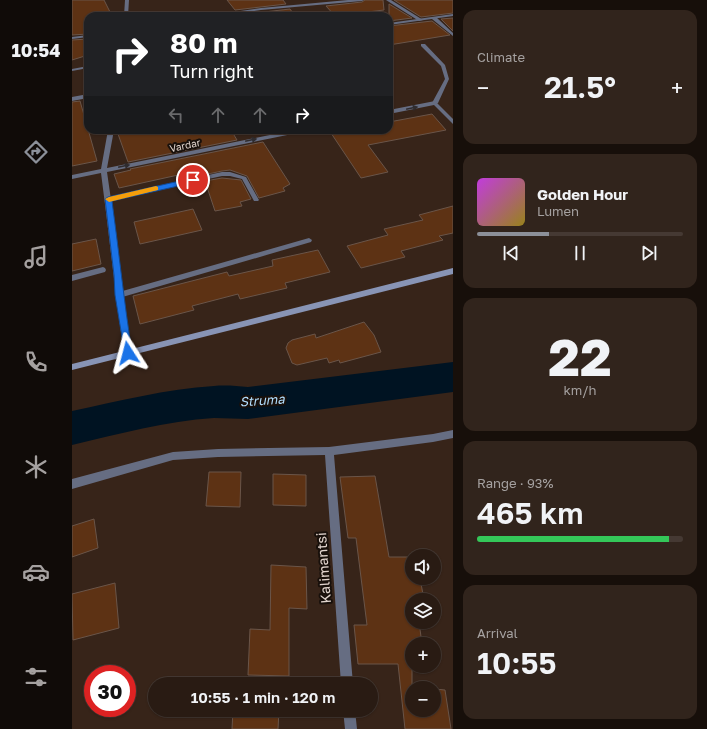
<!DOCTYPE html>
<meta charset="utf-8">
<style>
:root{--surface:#291b13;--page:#31241c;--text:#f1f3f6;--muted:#a5a1a0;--line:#453933;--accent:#8c9099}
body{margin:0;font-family:"Golos Text",sans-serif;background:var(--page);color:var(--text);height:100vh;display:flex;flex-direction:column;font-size:15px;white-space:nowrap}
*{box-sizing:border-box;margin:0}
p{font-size:13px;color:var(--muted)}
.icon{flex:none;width:22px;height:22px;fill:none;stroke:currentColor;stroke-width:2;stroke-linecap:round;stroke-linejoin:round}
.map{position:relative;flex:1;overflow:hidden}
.drawer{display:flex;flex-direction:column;gap:10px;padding:10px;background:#170f0a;width:254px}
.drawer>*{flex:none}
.hud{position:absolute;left:12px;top:12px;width:309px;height:122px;border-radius:12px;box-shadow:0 1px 3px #0004,0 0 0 1px var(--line);background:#202124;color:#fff;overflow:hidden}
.buttons{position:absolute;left:333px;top:549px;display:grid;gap:8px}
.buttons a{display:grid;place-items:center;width:36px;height:36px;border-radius:50%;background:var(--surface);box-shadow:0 1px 3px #0004,0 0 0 1px var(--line);font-size:20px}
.speed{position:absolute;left:12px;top:665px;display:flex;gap:8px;font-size:20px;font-weight:700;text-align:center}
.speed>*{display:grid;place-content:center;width:52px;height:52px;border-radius:50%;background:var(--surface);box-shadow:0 1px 3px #0004,0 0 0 1px var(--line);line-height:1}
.speed .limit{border:6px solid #d22;background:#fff;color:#111}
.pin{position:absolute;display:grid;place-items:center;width:34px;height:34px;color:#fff;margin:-17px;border:2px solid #fff;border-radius:50%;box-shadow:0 1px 4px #0007}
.me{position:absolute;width:44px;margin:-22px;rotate:351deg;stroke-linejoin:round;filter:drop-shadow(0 0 3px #0008)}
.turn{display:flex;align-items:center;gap:14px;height:84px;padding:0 20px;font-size:18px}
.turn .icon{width:52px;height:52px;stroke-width:2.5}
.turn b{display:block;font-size:28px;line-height:34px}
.lanes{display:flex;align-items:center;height:38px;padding:0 20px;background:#0003;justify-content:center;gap:20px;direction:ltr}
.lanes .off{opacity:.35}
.big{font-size:30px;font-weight:600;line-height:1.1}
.drawer .widget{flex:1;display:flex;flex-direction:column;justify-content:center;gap:6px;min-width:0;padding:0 14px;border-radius:12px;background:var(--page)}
.drawer .dial{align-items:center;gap:0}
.dial b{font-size:52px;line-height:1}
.song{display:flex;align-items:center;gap:12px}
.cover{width:48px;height:48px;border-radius:6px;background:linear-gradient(135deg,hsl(290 70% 55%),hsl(50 70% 35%))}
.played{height:4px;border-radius:2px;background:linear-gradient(90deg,var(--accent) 35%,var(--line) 35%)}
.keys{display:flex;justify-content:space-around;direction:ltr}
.heat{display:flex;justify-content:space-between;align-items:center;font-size:22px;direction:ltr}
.charge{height:6px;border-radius:3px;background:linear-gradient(90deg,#34c759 93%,var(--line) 0)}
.trip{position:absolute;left:76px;top:677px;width:230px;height:40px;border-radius:20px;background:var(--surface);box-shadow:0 1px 3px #0004,0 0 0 1px var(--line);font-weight:600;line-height:40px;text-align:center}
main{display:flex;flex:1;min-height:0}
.menu{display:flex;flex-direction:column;width:72px;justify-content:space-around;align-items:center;background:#100b08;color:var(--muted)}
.menu .icon{width:28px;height:28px}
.menu .current{color:var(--accent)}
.menu b{font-size:18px;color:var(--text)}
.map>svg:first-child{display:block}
</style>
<main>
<nav class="menu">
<b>10:54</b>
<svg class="icon current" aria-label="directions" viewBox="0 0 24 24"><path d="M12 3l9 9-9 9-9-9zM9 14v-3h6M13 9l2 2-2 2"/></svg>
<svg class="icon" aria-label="music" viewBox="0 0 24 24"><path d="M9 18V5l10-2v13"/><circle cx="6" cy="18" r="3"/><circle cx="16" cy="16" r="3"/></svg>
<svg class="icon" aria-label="phone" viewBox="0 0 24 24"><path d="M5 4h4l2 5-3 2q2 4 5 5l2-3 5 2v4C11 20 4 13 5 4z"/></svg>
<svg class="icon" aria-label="climate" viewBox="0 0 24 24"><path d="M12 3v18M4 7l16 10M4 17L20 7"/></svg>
<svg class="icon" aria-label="car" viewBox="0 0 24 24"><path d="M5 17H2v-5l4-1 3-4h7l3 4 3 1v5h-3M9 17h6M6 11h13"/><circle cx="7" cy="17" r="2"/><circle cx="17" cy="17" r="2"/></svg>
<svg class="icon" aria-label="filters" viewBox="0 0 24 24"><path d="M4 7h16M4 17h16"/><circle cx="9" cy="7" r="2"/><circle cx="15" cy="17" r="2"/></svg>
</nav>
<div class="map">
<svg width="381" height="729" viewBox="0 0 381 729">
<rect width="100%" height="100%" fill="#372419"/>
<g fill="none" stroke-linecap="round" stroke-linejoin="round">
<path fill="#001322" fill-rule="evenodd" d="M381 362V392L176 419C165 419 153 418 142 418 94 421 47 434 0 445V411C47 401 94 389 142 386 153 385 165 386 176 387Z"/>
</g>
<path fill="#5d3214" stroke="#6a5549" d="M0 0H32L40 16H16V34L0 35Z
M155 0H211L214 4 163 10Z
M293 0H311L312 10 263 16 254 6 290 2Z
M322 0H381V13L349 17Z
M317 4 340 18 317 21Z
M218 9 223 16H167L166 15Z
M381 18V31L369 19Z
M360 21 378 35 317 45V26Z
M16 39V55L0 60V40Z
M8 101 25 161 0 166V102Z
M360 114 374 130 296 145 316 172 289 178 259 133 273 130H317V122Z
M68 130H159L165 140 56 162 46 134Z
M191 142 218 184 211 188 213 191 187 198 175 176 158 170 150 171 131 175 129 170 47 188 42 174 59 170 58 169Z
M150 178 169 180 179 199 168 202 170 206 143 211 133 181Z
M381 206V233L367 236 371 240 329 251 333 257 289 268 275 246 316 235 312 229 351 220 347 215Z
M121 209 130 230 68 244 62 222Z
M24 239 29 264 0 271V244Z
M246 250 258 272 213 283 215 288 168 299 166 294 120 306 122 310 68 324 61 296 155 272 157 276 201 266 200 260Z
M292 322 302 335 309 352 268 363 267 360 257 363 255 358 225 365 220 363 214 348 216 343 220 340 243 334 244 338Z
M137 472H169L168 507 134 506Z
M201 474 234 475V506L201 505Z
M303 476 317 557H340V578H348L352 600H340V622H347L350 644H340V710H362V689L373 690 379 729H333L326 664H286L282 625H295L284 538H276L268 477Z
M22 519 26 548 0 557V526Z
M199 565 234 567 235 609 217 608V676L176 675 178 629 198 630Z
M43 583 47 628 1 640 0 594Z
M161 710H207L206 729H160Z"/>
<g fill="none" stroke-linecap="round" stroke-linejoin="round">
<path fill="#666d82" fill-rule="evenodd" d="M276 0H292L290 1 189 10 146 16H134L189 8Z
M314 0H319L351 20 347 21Z
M360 17H364L381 33V36L360 19Z
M16 35V37L0 39V37Z
M349 44H353L373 65 377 79 366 103 363 105 360 103 373 79 369 66 349 46Z
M16 94V98L0 101V97Z
M150 172H158L174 177 187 200 186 201H182L170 179 158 176H150L36 201 33 199 36 197Z
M237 238 240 240 239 242 47 298 43 295 47 292Z
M31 267 33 268 34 270 33 272 0 281V275Z"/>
<path fill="#666d82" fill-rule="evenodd" d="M53 0H57L56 16H52Z
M381 14V16L317 25V23Z
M16 66V68L0 71V69Z
M363 101 381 119V124L362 105 317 114V110Z
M36 130H42L35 168 222 130H233L230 132 35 172C44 232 50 293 60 353L59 355H53L52 353C43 293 37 233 29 173L0 179V175L29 169Z
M381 430V438L361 442 262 455 281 684H269L253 455 146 457 101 460 0 489V479L101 452 146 449 257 447 361 434Z
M271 710H283L285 729H273Z"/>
<path fill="#8894b5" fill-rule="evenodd" d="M381 268V274L0 370V364Z"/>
</g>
<defs><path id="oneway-solid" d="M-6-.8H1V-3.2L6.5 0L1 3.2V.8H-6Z"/></defs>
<g fill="#2f2c2f">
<use href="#oneway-solid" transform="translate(340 108) rotate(-12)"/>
<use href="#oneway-solid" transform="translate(179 140) rotate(-12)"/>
<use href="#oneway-solid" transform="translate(52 166) rotate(-12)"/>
</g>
<path fill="#1a73e8" stroke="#114b97" d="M121 178 125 180 124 182 40 201C47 252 52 302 60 353L59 355H53L43 295 42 275 33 199 36 197Z"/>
<path fill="#f59e0b" d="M84 186 86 187V190L37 202 33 199 37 197Z"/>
<g text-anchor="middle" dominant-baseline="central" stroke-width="4" stroke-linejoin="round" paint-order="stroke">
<g font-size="10" fill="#e0d3cc" stroke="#18100b">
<text transform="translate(113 145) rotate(-12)">Vardar</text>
</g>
<g font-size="13" font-style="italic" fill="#b2defe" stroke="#18100b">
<text transform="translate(190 400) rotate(-4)">Struma</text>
</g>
<g font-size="14" fill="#e0d3cc" stroke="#18100b">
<text transform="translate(251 568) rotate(-94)">Kalimantsi</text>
</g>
</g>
</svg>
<div class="buttons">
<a><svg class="icon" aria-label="sound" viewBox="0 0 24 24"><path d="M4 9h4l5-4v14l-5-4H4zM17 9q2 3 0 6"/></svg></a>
<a><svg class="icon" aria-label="layers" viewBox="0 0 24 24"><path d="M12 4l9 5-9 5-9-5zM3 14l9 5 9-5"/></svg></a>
<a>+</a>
<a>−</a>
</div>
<div class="speed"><div class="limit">30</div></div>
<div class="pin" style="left:121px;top:180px;background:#d93025"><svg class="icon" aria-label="arrive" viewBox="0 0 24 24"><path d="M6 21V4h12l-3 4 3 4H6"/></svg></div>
<svg class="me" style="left:56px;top:353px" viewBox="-20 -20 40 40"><path d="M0-17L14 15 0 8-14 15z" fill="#1a73e8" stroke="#fff" stroke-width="4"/></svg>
<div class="trip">10:55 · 1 min · 120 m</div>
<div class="hud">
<div class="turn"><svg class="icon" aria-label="right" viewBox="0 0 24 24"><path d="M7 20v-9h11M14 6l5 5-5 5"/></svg><div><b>80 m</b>Turn right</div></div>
<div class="lanes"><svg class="icon off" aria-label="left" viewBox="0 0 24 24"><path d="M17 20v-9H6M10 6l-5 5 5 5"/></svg><svg class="icon off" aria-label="ahead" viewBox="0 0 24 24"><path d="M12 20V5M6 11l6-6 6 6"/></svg><svg class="icon off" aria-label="ahead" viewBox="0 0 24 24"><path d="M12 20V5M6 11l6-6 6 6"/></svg><svg class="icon" aria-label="right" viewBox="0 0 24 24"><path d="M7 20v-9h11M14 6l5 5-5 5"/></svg></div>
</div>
</div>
<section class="drawer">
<div class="widget"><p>Climate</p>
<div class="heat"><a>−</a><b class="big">21.5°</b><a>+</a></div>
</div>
<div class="widget">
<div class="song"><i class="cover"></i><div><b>Golden Hour</b><p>Lumen</p></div></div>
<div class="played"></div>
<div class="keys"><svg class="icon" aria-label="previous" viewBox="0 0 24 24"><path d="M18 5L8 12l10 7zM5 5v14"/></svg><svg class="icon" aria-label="pause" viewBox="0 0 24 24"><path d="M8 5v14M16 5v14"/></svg><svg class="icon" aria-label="next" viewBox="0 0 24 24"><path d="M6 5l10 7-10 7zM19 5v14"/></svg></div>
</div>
<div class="widget dial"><b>22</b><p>km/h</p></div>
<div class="widget"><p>Range · 93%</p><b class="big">465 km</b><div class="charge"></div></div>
<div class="widget"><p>Arrival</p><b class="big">10:55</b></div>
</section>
</main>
